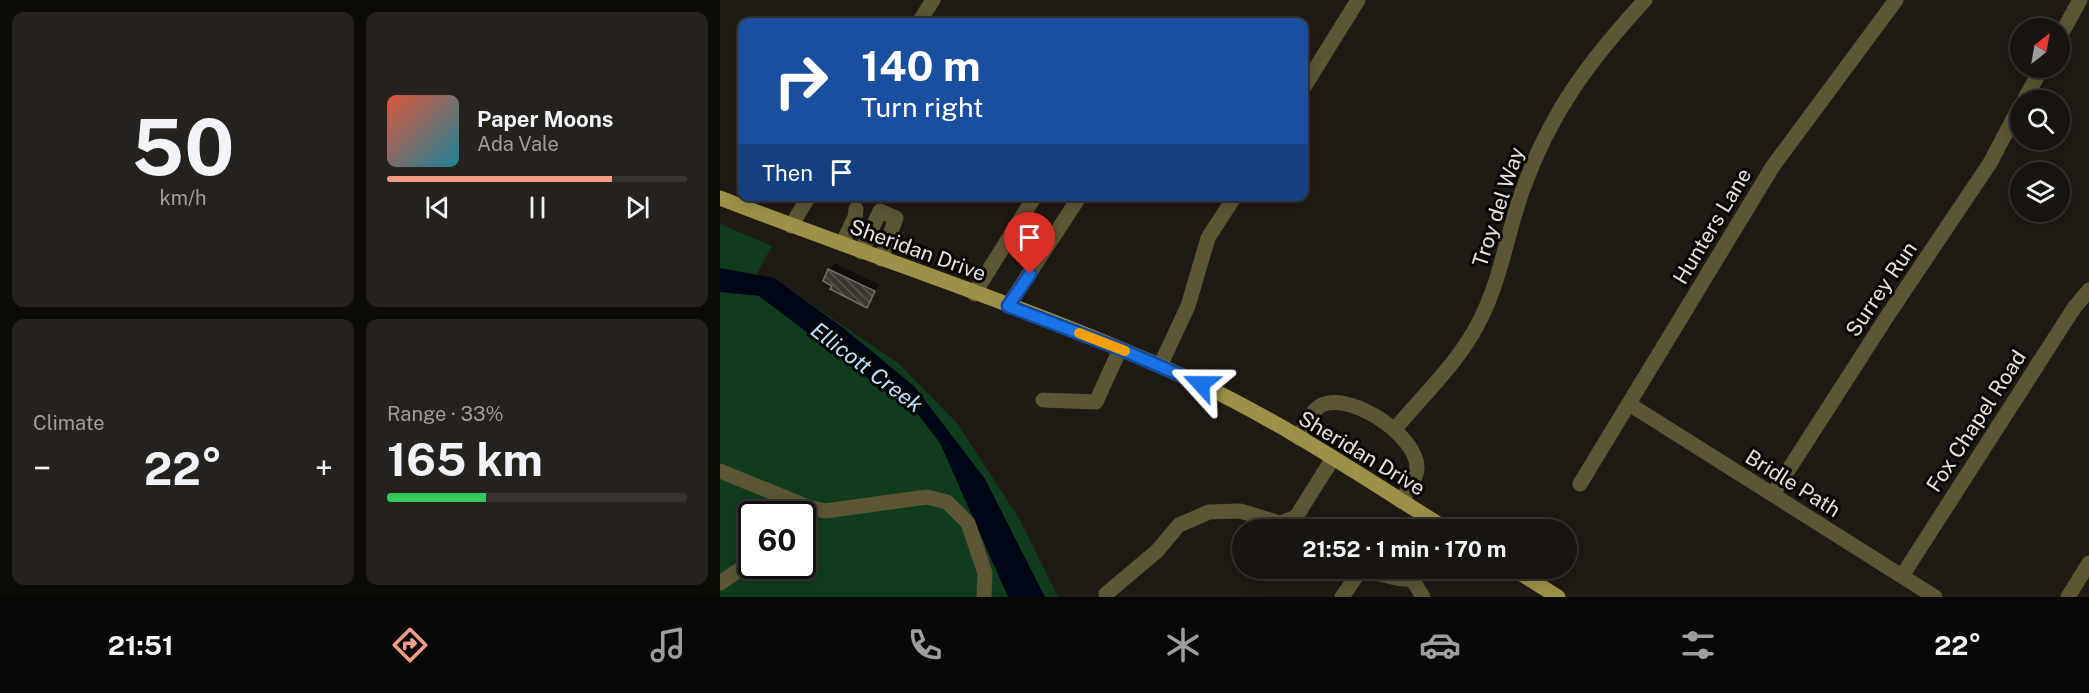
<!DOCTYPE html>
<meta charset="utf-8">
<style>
:root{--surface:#18140f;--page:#25211d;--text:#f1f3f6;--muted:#9f9e9e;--line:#36332f;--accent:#f49e87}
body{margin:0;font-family:"Public Sans",sans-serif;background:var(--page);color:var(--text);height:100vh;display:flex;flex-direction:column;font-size:22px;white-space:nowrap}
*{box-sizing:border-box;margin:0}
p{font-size:20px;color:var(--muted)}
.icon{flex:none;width:33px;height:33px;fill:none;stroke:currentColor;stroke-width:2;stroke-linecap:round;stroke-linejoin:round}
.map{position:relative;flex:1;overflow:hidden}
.drawer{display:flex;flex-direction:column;gap:12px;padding:12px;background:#0d0b08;width:720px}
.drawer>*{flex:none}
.top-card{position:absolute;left:18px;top:18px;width:570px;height:183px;border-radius:12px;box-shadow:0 3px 15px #0003,0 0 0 2px var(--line);background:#1a4fa0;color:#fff;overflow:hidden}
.needle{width:39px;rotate:31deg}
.fabs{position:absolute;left:1290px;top:18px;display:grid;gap:12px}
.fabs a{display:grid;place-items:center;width:60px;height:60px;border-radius:50%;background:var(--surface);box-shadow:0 3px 15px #0003,0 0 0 2px var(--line);font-size:30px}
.speed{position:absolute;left:18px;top:501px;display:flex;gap:12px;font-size:30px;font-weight:700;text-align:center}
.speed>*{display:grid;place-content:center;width:78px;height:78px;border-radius:50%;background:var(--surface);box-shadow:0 3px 15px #0003,0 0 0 2px var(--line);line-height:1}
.speed .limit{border:3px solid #111;border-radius:9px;background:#fff;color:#111}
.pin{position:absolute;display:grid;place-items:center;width:51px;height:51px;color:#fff;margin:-62px -26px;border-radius:50% 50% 50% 0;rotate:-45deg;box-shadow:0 0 6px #0007}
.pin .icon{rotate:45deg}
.me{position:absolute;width:66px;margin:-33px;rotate:294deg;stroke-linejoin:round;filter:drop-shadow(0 0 4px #0008)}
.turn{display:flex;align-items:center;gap:21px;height:126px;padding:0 24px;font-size:27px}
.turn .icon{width:78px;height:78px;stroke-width:2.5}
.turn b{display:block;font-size:42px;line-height:51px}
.then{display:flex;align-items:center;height:57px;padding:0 24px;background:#0003;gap:12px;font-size:22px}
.big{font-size:45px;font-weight:700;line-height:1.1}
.drawer .card{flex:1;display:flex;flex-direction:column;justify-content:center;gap:9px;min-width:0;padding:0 21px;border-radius:12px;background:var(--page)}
.drawer .dial{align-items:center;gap:0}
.dial b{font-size:78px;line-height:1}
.song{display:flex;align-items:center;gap:18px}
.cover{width:72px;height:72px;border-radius:9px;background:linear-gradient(135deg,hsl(10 70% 55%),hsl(190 70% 35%))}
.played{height:6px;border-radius:3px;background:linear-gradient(90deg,var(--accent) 75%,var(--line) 75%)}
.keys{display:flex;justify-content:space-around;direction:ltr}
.heat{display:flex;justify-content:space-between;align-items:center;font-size:33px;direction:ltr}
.charge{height:9px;border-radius:4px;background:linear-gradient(90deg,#34c759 33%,var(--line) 0)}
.drawer .tiles{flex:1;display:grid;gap:12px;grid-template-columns:repeat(2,1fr)}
.trip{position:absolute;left:512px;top:519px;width:345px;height:60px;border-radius:30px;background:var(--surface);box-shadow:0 3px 15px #0003,0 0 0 2px var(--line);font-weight:700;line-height:60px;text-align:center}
.tabs{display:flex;height:96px;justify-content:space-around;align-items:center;background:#0a0806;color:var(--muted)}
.tabs .icon{width:42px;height:42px}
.tabs .current{color:var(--accent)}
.tabs b{font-size:27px;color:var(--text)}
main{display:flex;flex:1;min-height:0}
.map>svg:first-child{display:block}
</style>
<main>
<section class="drawer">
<div class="tiles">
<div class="card dial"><b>50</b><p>km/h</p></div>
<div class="card">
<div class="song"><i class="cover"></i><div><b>Paper Moons</b><p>Ada Vale</p></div></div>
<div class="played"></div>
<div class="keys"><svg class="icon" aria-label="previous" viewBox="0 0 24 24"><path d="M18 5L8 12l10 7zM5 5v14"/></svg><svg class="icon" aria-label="pause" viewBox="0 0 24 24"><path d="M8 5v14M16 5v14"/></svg><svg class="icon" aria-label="next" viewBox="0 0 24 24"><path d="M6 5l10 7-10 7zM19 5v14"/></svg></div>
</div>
<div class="card"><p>Climate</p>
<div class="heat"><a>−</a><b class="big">22°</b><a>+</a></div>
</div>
<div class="card"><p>Range · 33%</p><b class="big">165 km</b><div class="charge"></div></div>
</div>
</section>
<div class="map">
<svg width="1369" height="597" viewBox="0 0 1369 597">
<defs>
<pattern id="building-back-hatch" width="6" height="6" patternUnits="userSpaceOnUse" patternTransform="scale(1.5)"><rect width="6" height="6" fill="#3c3630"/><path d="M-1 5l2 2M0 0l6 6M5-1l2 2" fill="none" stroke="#58534e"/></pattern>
</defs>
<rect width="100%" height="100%" fill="#201a14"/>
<path fill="#0e3c1d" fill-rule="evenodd" d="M0 224 52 246 33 281 75 293 178 363 237 423 300 520 338 597H0ZM32 514H82V566H32Z"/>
<path fill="#000615" d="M0 268 54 278 122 327 194 386 265 479 325 597H288L220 443 186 399 116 339 51 290 0 282Z"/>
<path fill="#0007" d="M115 263 160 285 146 306 114 285 109 270Z"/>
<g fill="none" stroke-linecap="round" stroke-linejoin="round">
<path stroke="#000615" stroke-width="18" d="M0 283 42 287 177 389"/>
</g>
<path fill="url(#building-back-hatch)" stroke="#756d67" stroke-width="1.5" d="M108 269 155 291 147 308 110 289 112 286 103 281Z"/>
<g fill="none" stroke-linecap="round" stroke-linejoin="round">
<path stroke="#5c5635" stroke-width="15" d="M199 22 213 0
M1340 36 1360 0
M584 87 638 0
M1304 100 1322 68
M71 226 89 196
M122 244 135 217 136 209
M141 252 160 211 176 218 161 259
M254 294 315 196
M288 306 360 196
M440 366 468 306 488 238 515 196
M323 400 376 402 400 349
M909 404 1215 597
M675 429C703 395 739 362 759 322 781 280 787 233 803 189 831 111 870 60 925 0
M579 438C585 426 591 409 604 404 633 394 696 435 697 467 697 479 687 491 681 501
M0 471 88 507 105 511 207 497 227 502 248 523 265 573 264 597
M860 484 1053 166 1176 0
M1053 494 1168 315 1270 163 1300 106
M67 514 74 501
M1182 576 1354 308 1369 290
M0 583 32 561
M386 594 437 551 459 525 489 512 520 511 560 523 576 517 613 458
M622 597 640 571C659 571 674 581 692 579L703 597
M1348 597 1369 563"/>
<path stroke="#9d9148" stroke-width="15" d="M0 198C159 260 323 311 478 383 565 424 646 479 728 530
M792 568 838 597"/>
</g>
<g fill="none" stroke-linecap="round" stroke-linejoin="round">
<g stroke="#114b97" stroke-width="15">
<path id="route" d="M310 274 288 306 400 349 481 384"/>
</g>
<use href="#route" stroke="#1a73e8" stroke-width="10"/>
<path stroke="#f59e0b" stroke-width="10" d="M359 333 405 351"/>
</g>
<g text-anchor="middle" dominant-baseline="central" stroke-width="6" stroke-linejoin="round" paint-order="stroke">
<g font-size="21" fill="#e6e2de" stroke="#080604">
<text transform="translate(778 207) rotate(-72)">Troy del Way</text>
<text transform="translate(992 226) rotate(-59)">Hunters Lane</text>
<text transform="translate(198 250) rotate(20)">Sheridan Drive</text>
<text transform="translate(1161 289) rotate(-56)">Surrey Run</text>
<text transform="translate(1256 421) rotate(-57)">Fox Chapel Road</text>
<text transform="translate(642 453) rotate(31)">Sheridan Drive</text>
<text transform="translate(1073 483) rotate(32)">Bridle Path</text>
</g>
<g font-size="22" font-style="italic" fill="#bce0fe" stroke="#080604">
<text transform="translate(147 367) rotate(37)">Ellicott Creek</text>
</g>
</g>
</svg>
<div class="fabs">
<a><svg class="needle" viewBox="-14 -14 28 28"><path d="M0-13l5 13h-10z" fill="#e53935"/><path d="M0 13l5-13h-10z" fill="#9f9e9e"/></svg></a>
<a><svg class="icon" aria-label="search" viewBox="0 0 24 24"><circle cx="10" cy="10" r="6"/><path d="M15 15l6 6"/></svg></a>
<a><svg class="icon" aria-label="layers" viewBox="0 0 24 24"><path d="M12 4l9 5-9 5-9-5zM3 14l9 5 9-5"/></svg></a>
</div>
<div class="speed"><div class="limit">60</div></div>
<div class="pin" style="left:310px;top:274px;background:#d93025"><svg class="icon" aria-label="arrive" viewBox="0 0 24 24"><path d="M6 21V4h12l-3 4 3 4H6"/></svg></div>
<svg class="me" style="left:481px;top:384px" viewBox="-20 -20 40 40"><path d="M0-17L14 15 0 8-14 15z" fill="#1a73e8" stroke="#fff" stroke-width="4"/></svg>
<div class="trip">21:52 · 1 min · 170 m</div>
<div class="top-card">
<div class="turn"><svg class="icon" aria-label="right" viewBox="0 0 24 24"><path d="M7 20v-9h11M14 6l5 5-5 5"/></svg><div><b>140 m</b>Turn right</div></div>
<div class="then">Then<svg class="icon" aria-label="arrive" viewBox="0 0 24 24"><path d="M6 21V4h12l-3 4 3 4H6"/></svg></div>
</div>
</div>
</main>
<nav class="tabs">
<b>21:51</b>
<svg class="icon current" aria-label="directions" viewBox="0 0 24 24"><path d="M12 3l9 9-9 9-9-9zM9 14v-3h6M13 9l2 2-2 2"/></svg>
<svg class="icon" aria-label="music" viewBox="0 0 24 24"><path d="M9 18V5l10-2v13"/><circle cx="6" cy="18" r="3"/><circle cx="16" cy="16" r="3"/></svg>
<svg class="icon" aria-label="phone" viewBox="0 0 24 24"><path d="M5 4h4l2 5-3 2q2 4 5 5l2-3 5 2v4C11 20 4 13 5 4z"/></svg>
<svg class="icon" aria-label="climate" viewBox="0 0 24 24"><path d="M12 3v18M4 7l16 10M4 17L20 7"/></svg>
<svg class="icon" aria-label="car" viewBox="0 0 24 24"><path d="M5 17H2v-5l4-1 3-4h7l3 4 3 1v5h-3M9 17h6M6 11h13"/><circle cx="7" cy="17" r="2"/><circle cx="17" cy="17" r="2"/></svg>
<svg class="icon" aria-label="filters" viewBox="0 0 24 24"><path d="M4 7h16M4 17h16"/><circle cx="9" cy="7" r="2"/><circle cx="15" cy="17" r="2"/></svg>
<b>22°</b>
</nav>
